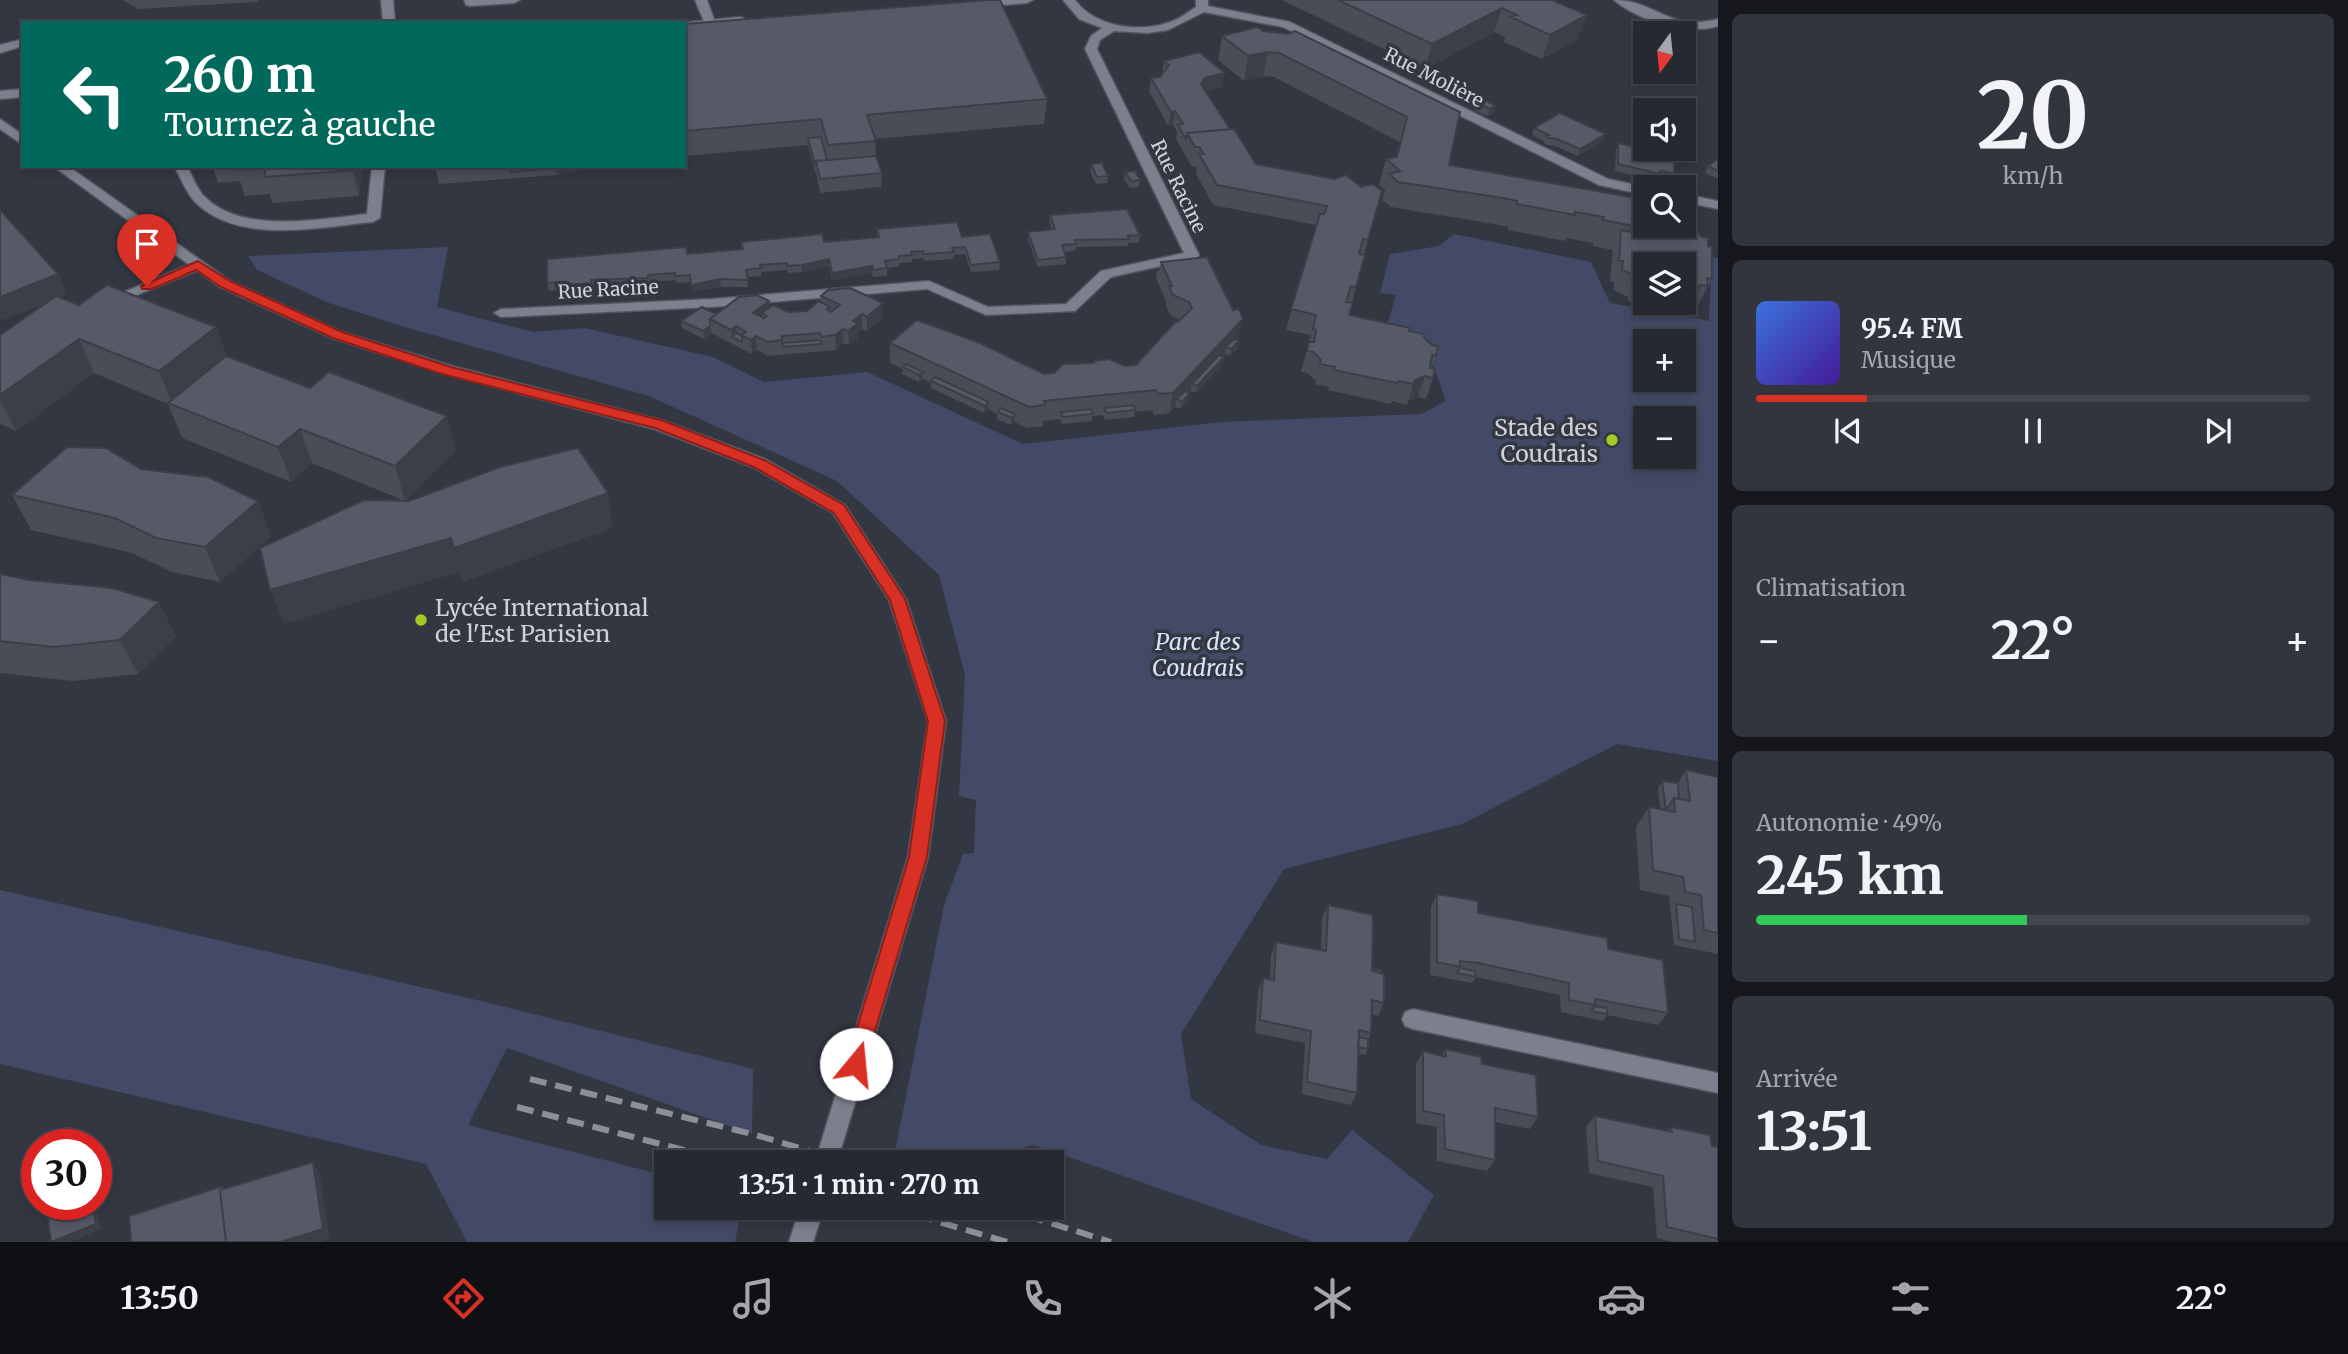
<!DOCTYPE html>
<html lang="fr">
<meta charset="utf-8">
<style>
:root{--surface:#262932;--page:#32353e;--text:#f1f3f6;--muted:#a4a6ac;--line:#42454d;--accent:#d93025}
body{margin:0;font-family:Merriweather,serif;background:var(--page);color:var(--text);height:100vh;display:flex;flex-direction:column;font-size:26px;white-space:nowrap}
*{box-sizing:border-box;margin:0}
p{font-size:23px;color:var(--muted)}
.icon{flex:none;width:38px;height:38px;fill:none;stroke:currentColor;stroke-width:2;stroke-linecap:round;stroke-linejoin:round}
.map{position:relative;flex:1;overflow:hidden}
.drawer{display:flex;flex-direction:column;gap:14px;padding:14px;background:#15171c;width:630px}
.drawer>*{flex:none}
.hud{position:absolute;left:21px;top:21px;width:665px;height:147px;border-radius:0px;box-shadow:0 4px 10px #0003,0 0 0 2px var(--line);background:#00695c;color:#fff;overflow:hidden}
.needle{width:46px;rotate:195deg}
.buttons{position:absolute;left:1633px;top:21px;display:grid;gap:14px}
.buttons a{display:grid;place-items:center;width:63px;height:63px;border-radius:0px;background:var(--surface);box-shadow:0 4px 10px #0003,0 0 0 2px var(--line);font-size:35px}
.speed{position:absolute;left:21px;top:1129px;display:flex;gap:14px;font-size:35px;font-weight:700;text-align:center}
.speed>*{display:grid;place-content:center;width:91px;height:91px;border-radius:50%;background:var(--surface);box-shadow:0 4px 10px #0003,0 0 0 2px var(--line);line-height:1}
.speed .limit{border:10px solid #d22;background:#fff;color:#111}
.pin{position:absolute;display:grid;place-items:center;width:60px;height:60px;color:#fff;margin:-72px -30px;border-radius:50% 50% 50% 0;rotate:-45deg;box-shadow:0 0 7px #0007}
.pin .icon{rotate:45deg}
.me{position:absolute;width:77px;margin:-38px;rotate:17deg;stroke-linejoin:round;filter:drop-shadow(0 0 5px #0008)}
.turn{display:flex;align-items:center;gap:24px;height:147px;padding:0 28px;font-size:32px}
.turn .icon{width:91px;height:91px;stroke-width:2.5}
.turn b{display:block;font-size:49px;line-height:60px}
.big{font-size:52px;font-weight:700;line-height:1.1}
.drawer .widget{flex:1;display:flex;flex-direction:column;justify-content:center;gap:10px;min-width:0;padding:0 24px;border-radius:10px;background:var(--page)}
.drawer .dial{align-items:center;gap:0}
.dial b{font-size:91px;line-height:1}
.song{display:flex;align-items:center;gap:21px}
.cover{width:84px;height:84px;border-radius:10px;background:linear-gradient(135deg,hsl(220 70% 55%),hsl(260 70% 35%))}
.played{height:7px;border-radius:4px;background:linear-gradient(90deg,var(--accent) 20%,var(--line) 20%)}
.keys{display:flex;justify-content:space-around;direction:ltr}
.heat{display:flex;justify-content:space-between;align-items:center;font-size:38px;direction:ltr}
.charge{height:10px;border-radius:5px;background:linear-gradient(90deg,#34c759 49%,var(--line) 0)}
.trip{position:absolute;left:654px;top:1150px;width:410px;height:70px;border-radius:0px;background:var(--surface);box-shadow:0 4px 10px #0003,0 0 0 2px var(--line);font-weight:700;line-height:70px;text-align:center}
.menu{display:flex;height:112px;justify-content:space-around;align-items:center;background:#0f1014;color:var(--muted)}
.menu .icon{width:49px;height:49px}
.menu .on{color:var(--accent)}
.menu b{font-size:32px;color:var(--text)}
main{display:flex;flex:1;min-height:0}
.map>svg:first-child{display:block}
</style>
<main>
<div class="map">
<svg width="1718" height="1242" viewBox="0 0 1718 1242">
<rect width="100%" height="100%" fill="#333742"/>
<path fill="#434a67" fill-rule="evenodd" d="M1454 234 1591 262 1610 303 1709 321 1712 257 1718 258V761L1617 744 1462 824 1284 869 1181 1034 1191 1099 1261 1145 1327 1159 1352 1130 1434 1195 1408 1242H1314L1034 1145 996 1155 993 1162H893L944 905 963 854 974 853 976 800 959 796 965 675 939 575 837 481 649 396 408 328 329 303 257 270 248 256 448 247 437 307 533 332 584 328 713 357 764 382 867 372 1023 444 1222 422 1421 414 1446 401 1427 348 1383 339 1396 295 1380 293 1390 254 1439 246ZM1645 341H1684V380H1645ZM1645 418H1684V457H1645Z
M0 890 481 1001 753 1069 752 1134 507 1048 468 1125 667 1176V1208H735L741 1212 735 1242H467L426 1164 0 1064Z"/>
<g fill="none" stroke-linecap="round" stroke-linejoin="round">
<g stroke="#51545d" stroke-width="3">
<path id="lane" d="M381 0H393L395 23H383Z
M464 0H520L514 3 470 6 466 5Z
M695 0H707L715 22 713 24H705Z
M1614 0C1656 0 1668 32 1718 19V26C1687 36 1639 21 1614 0Z
M174 166H187C192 175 196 187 203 195 239 235 320 219 367 214L372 166H385L380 218 373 222C319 227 240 245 196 203 186 193 181 178 174 166Z
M198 261 203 262V268L112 305 107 306 100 302Z
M1413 1009 1718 1073V1093L1413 1029 1405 1026 1402 1019 1405 1012Z"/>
</g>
<g stroke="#51545d" stroke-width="3">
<path id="street" d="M985 0H1033L1027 3 978 7 972 4Z
M1063 0H1075C1094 26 1136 33 1167 23 1178 20 1187 13 1196 7V0H1208V6L1290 22 1608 179 1646 187 1645 195 1599 185 1283 27 1204 12 1168 30 1148 33 1114 31 1100 40 1097 49 1199 255 1197 258 1111 277 1075 311 986 315 927 289 712 307 501 317 494 313 501 309 712 299 929 281 988 307 1066 304 1101 271 1184 253 1085 49 1091 36 1102 28 1079 19Z
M741 17 747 20 745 22 684 27V23H679Z
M23 39V46L0 53V45Z
M23 89V97L0 99V91Z
M0 119 23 135V145L0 129Z
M53 166H68L230 281 342 332 452 366 664 421 765 459 845 505 906 599 946 721 928 857 864 1071 856 1074 848 1071 845 1064 908 857 928 721 889 600 833 513 753 467 654 429 442 373 332 338 220 287Z
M1684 194 1718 201V209L1684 202Z
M800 1208H824L813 1242H789Z"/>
</g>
<use href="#lane" fill="#7c808d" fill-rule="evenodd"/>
<use href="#street" fill="#7c808d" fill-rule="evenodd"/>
<path stroke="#8c8f97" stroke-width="6" stroke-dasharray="17 9" stroke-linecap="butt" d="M530 1079 752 1134 848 1162
M517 1107 730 1162
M891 1208 1007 1242
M1002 1208 1111 1242"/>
<g stroke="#51545d" stroke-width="24" stroke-linecap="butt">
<path id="street-bridge" d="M826 1162 856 1064"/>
</g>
<use href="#street-bridge" stroke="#7c808d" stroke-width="21"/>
</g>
<path fill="#4a4d58" d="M123 0H258V2L138 9Z
M1282 0H1552L1578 39 1542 59 1504 42 1505 37 1494 32 1425 69Z
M684 24 1047 99 1044 124 875 139 876 156 882 173 881 187 820 193 816 172H815L808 145 684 156Z
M1263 31 1460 112 1449 165 1635 217 1676 227 1677 226 1708 246 1712 279 1697 307 1691 306 1684 308 1682 312 1648 303H1684V264H1645V302L1644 305 1628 301V297L1614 290V282L1610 281 1613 250 1593 246V243L1566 238 1565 241 1508 230V227L1494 224 1391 207 1382 200 1385 190 1379 185 1386 159 1396 157 1400 142 1274 77 1263 76 1244 81 1218 60 1222 36Z
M1164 61 1222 87 1206 91 1230 129 1256 164 1361 187 1382 191 1364 255 1349 315 1409 331 1424 337 1436 356 1432 368 1433 378 1426 399 1418 397 1408 401 1407 405 1392 401 1391 404 1328 390 1329 387 1315 384 1316 381 1307 373 1301 372 1311 335 1286 330 1316 225 1213 205 1196 174 1197 169 1195 166 1192 167 1176 139 1177 132 1173 125 1168 126 1149 91 1151 78 1160 77 1162 74Z
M1477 103 1496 106 1494 113 1488 116 1474 110Z
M1534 128 1603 141 1578 156 1555 146 1547 145 1544 143V141L1532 135Z
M1618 143 1674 173 1671 180 1659 178 1657 181 1615 171 1616 150Z
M1718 159V179L1705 173 1708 166Z
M1091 164 1108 176 1107 183 1096 184 1090 171Z
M206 166H363L359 196 272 203 270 194 245 196 240 181 218 183 213 168 207 169Z
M435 166H580V170L557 175 439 184Z
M1125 172 1140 180 1139 187 1130 188 1124 179Z
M0 210 58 274 67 294 60 297 79 305 216 327 227 357 456 451 405 501 312 463 291 482 182 438 168 404 94 373 16 431 0 424V335L46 303 3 320 0 317Z
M1050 215 1140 235 1139 242 1128 243V246L1076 247 1075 251 1064 252 1066 257V264L1038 267 1028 239V232L1052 230 1049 222Z
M877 229 962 237 1000 262 999 270 971 272 965 254 954 255 953 259 924 261 923 258 912 259V262L899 263V266L887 268V276L873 277 872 273 832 280 829 266 802 272 788 273 787 270 761 272V276L747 277 748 287H721L692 292 691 282 676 283 675 280 649 282V286L592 287V291L562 294V290L549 291 547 283 687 254 741 250V242H824L877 237Z
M1161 262 1239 341 1238 348 1230 356 1225 354 1222 357H1224L1222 365 1196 393 1190 391 1189 392V400L1180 409 1175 407 1169 413 1154 415 1152 410 1135 412 1134 417 1105 420 1103 415 1092 416V421L1062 424 1060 419 1043 421V426L1027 428 1015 422 1011 425 997 419V414L988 409 984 413 931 388V383L923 379 919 382 902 374 903 369 890 363V343L1044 374 1093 363 1094 361 1125 366 1136 365 1180 320 1170 315 1166 306V301L1156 278 1157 271H1159Z
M821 296 883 303V318L867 331 862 329 858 331V338L849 345 843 343 836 350 768 356 757 350 752 354 711 333 704 339 682 328 681 321 716 314 769 308 788 312 807 311 821 302Z
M141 469 258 501 271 536 220 582 172 572 132 553 31 530 12 495Z
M0 574 30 580 176 636 138 674 73 681 0 673Z
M1686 770 1718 777V954L1674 945 1669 896 1640 890 1636 827 1649 807 1660 809 1658 788 1662 781 1678 783Z
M1437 894 1478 913 1608 949 1668 1013 1658 1025 1607 1015 1603 1021 1561 1012 1560 995 1476 977 1472 983 1430 975 1431 907Z
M1328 905 1372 969 1384 1003 1378 1016 1372 1014 1371 1033 1368 1039V1049L1365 1055 1358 1054 1357 1093 1351 1105 1302 1094 1305 1043 1255 1033 1258 991 1263 978 1270 979 1271 955 1276 942 1321 951 1322 918Z
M1445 1049 1482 1064 1538 1117 1530 1129 1495 1122V1160L1487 1171 1437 1161V1127L1416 1123V1064L1423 1051 1442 1056Z
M1595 1116 1668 1131 1671 1127 1712 1146 1718 1147V1242H1674L1657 1238 1653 1187 1589 1173 1586 1127Z"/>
<path fill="#3c3f47" d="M1502 8 1494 32 1425 69 1432 44Z
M1587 15 1578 39 1542 59 1550 35Z
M1268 52 1263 76 1244 81 1248 56Z
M1225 73 1222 87 1203 92 1201 84 1205 78Z
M1496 106 1494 113 1488 116 1490 109Z
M1175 111 1173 125 1168 126 1171 112Z
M1606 134 1603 141 1578 156 1580 149Z
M353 166H363L359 196 353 170Z
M555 166H580V170L557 175Z
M829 259V266L802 272V265Z
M872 266V273L832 280V273Z
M58 274 67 294 3 320 0 315V297Z
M720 279 721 287 692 292 691 285Z
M1701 285 1691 306 1684 308 1692 292V288Z
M769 301 770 315 767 316 762 313V321L753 313Z
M883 303V318L867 331V317Z
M862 314V329L858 331V338L849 345 848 331 853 321Z
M1243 319 1238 339 1230 348 1226 347 1225 354 1196 385 1192 384 1190 391 1180 401 1177 399 1175 407 1169 413 1173 393Z
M710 326 711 333 704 339 703 331Z
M736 326 737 339 732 337 731 330Z
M216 327 229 362 173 406 159 371Z
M843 329V343L836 350 835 335Z
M756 336 757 350 752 354 751 340Z
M79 339 94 373 16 431 0 400V395Z
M1239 341 1238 348 1230 356 1231 349Z
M1224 357 1222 365 1196 393 1197 386Z
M923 372V379L919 382V375Z
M1425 376 1418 397 1408 401 1415 380Z
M1190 393 1189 400 1180 409 1182 402Z
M989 402 988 409 984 413 985 406Z
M1015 414V422L1011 425 1012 418Z
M447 416 456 451 405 501 395 466Z
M300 429 312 463 291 482 278 447Z
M608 493 613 528 463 582 460 572 284 624 270 590Z
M258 501 271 536 220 582 205 547Z
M159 602 176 636 138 674 120 640Z
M313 1162 320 1174 330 1239 322 1242H281Z
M92 1204H96L101 1229 71 1242H53Z"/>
<path fill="#565a66" stroke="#3c3f47" stroke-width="2" d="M989 0H1000L1047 99 867 115 876 141 828 145 821 119 684 131V24Z
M1338 0H1552L1587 15 1550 35 1511 17 1517 15 1502 8 1432 44Z
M1257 27 1263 31 1288 34 1295 31 1460 112 1449 165 1636 198 1634 226 1603 220 1604 217 1575 212V215L1517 204V201L1503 198 1398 182 1389 174 1400 171 1386 159 1397 157 1407 117 1279 53 1268 52 1248 56 1222 36Z
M1199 52 1225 73 1205 78 1201 84 1230 129 1187 133 1186 139 1178 125 1183 124 1175 111 1171 112 1151 78 1160 77 1169 65 1164 61Z
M1483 99 1496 106 1490 109 1477 103Z
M1560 113 1606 134 1580 149 1557 139 1550 138 1546 136 1549 135 1534 128Z
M1234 129 1256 164 1335 179 1346 175 1361 187 1373 184 1382 191 1368 240 1363 239 1359 254 1365 255 1356 287 1351 286 1346 302 1353 303 1349 315 1410 328 1409 331 1424 334V337L1432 345 1438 346 1436 356 1432 355 1430 368 1435 369 1433 378 1425 376 1415 380 1414 384 1398 381 1397 383 1334 370 1335 367 1320 364 1321 360 1313 352 1307 351 1309 342H1314L1316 330 1313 329 1316 315 1291 309 1320 214H1324L1327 206 1217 185 1199 154H1204L1199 147H1195L1187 133Z
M821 137 827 160 816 161V165H815L808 138Z
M1618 143 1645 149H1663L1674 151V173L1660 171V174L1618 164Z
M876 156 882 173 820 179 816 161Z
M1718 159V171L1708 166Z
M1102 163 1108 176 1097 177 1091 164Z
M237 166H353V170L264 177 266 168 237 170Z
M511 166H555V168L511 172Z
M1135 171 1140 180 1131 181 1125 172Z
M1127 209 1140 235 1128 236 1129 239 1075 240 1076 244 1062 245 1066 257 1038 260 1028 232 1055 229 1050 215Z
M0 210 58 274 0 297Z
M1635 217 1645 219V226H1671L1677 227V226H1683L1693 228 1702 237 1708 238V246L1712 247V279L1707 278V286L1701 285 1692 288V292L1684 289V264H1645V283L1637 281V277L1622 270 1623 261H1619L1621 230 1632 232 1634 226Z
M957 222 962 237 990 234 1000 262 971 265 965 247 952 248 954 252 924 254 923 251 911 252 912 255 899 256V259L885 261 887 268 873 270 872 266 832 273 829 259 802 265 787 266V263L760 265 761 268 746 270 748 280 720 279 691 285 690 275 675 276V273L648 275V278L591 280V283L561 286V282L547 283V259L686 247 687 254 743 249 741 242 822 234 824 242 879 237 877 229Z
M1207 257 1233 310 1239 309 1243 319 1173 393 1158 394 1156 390 1093 396 1044 401 1045 405 1029 407 890 343 917 320 980 343 1044 374 1054 373 1063 364 1094 363V361L1109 359 1125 366 1136 365 1176 321 1178 322 1192 308 1189 302 1173 295 1169 286H1172L1161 262Z
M107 285 216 327 159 371 79 339 0 395V335L56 296 79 305Z
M850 288 883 303 867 317 862 314 853 321 858 323 848 331 843 329 835 335 821 337 820 333 782 336V340L767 342 756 336 751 340 741 335 746 332 736 326 731 330 710 319 739 297 757 295 769 301 753 313 764 318 767 316 762 313 773 305 788 312 807 311 819 301 830 307 827 309 831 312 840 305 821 296 828 290Z
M702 307 716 314 710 319V326L703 331 681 321Z
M736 333 742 336V342L732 337Z
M1234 339 1239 341 1231 349 1226 347Z
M820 340 822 344 783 347 782 343Z
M1219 355 1224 357 1197 386 1192 384Z
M226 356 310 388 329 372 447 416 395 466 300 429 278 447 168 403Z
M906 364 923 372 919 375 903 367Z
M935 377 989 402 985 406 931 381Z
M1185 391 1190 393 1182 402 1177 399Z
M1134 405 1135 410 1106 413 1104 408Z
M1001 408 1015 414 1012 418 998 412Z
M1091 409 1093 414 1063 417 1061 412Z
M67 447 106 448 141 469 208 477 258 501 205 547 156 538 115 518 12 495Z
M578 448 608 493 454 548 451 538 270 590 260 548 364 500 409 501 500 467Z
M0 574 30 580 112 588 159 602 120 640 54 647 0 641Z
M1686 770 1718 777V933L1704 930 1701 895 1685 892 1683 877 1653 870 1649 807 1675 812 1674 798 1690 801Z
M1662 781 1678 783 1679 799 1674 798 1666 810Z
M1437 894 1478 901V913L1607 938 1608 949 1663 960 1668 1013 1595 999V1005L1569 1000V983L1479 963 1460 961V967L1437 962Z
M1676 904 1692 907 1695 942 1679 939Z
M1328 905 1373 915 1372 971 1384 974V1003L1372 1000 1371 1033 1359 1030 1357 1093 1307 1082 1311 1031 1260 1020 1263 978 1274 980 1276 942 1326 951Z
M1460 968 1475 971 1476 977 1457 973Z
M1372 969 1381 970V973L1372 971Z
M1595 1006 1607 1008V1014L1591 1011Z
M1359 1037 1368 1039V1049L1358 1047Z
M1445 1049 1481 1057 1482 1064 1536 1075 1538 1117 1495 1108V1160L1445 1149 1444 1115 1423 1111V1051L1446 1057Z
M1595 1116 1672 1132 1671 1127 1710 1135 1712 1146 1718 1147V1239L1667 1227 1663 1176 1598 1161Z
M53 1140 54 1144H41Z
M313 1162 323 1229 281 1242H226L220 1190Z
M223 1186V1189L220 1190 226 1242H131L129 1216Z
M46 1204H92L96 1224 51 1242Z"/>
<path fill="#d93025" stroke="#8d1f18" stroke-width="2" d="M198 261 230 281 342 332 451 367 664 421 764 460 844 505 905 599 945 721 927 857 863 1071 856 1073 849 1071 846 1064 909 857 928 721 890 600 834 513 754 467 655 428 442 374 333 338 221 287 196 270 152 289H142L141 286Z"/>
<g fill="#a4c825" stroke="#333742" stroke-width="2.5">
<circle cx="1612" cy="440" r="7"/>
<circle cx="421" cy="620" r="7"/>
</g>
<g text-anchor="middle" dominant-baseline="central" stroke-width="7" stroke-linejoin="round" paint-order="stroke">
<g font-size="19" fill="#d0d2d9" stroke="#333742">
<text transform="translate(1434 77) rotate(27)">Rue Molière</text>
<text transform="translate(1179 186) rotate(64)">Rue Racine</text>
<text transform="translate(608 289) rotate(-3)">Rue Racine</text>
</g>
<g font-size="23" fill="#d0d2d9" stroke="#333742" text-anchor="end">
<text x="1598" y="427">Stade des<tspan x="1598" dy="26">Coudrais</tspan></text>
<text x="435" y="607" text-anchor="start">Lycée International<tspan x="435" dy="26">de l'Est Parisien</tspan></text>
</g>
<g font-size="23" font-style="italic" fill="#dae1f9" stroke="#333742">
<text x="1198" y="641">Parc des<tspan x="1198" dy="26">Coudrais</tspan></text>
</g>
</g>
</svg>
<div class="buttons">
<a><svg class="needle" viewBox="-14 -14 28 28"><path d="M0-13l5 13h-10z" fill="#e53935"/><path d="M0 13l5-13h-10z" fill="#a4a6ac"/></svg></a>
<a><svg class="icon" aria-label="sound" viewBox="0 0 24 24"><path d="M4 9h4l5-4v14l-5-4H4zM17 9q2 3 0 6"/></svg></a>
<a><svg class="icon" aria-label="search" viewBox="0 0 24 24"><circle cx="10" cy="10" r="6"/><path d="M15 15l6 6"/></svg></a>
<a><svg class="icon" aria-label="layers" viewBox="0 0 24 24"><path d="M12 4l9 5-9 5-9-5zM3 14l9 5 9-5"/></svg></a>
<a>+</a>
<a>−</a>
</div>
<div class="speed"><div class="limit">30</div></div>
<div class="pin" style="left:147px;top:286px;background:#d93025"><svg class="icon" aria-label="arrive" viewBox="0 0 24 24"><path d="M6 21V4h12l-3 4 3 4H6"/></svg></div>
<svg class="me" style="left:856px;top:1064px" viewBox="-20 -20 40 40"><circle r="19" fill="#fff"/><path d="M0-13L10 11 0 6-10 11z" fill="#d93025"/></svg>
<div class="trip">13:51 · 1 min · 270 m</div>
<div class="hud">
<div class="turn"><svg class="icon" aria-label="left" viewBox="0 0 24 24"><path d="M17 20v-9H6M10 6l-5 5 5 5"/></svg><div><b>260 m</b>Tournez à gauche</div></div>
</div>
</div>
<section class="drawer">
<div class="widget dial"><b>20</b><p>km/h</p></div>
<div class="widget">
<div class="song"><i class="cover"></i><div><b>95.4 FM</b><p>Musique</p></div></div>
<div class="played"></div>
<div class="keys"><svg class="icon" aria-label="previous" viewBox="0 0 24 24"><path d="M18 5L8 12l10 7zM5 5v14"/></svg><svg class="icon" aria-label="pause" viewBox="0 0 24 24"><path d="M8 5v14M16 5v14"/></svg><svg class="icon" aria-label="next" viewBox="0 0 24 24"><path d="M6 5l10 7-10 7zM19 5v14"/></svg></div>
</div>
<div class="widget"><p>Climatisation</p>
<div class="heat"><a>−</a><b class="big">22°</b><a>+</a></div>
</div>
<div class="widget"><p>Autonomie · 49%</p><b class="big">245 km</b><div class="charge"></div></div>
<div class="widget"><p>Arrivée</p><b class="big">13:51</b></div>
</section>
</main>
<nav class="menu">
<b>13:50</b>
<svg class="icon on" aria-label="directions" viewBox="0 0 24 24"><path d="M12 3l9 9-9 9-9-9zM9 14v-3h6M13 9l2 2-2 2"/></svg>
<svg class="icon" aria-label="music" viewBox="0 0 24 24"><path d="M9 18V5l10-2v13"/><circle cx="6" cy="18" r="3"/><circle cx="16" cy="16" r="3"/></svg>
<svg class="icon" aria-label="phone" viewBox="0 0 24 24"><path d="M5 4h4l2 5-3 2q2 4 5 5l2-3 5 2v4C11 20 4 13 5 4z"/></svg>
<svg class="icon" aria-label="climate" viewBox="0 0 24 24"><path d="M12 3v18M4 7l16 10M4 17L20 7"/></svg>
<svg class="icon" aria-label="car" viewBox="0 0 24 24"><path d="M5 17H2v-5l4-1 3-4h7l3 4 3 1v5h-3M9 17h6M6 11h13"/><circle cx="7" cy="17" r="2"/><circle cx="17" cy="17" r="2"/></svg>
<svg class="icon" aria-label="filters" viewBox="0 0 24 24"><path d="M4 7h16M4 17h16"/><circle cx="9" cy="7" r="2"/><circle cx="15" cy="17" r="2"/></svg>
<b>22°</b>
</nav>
